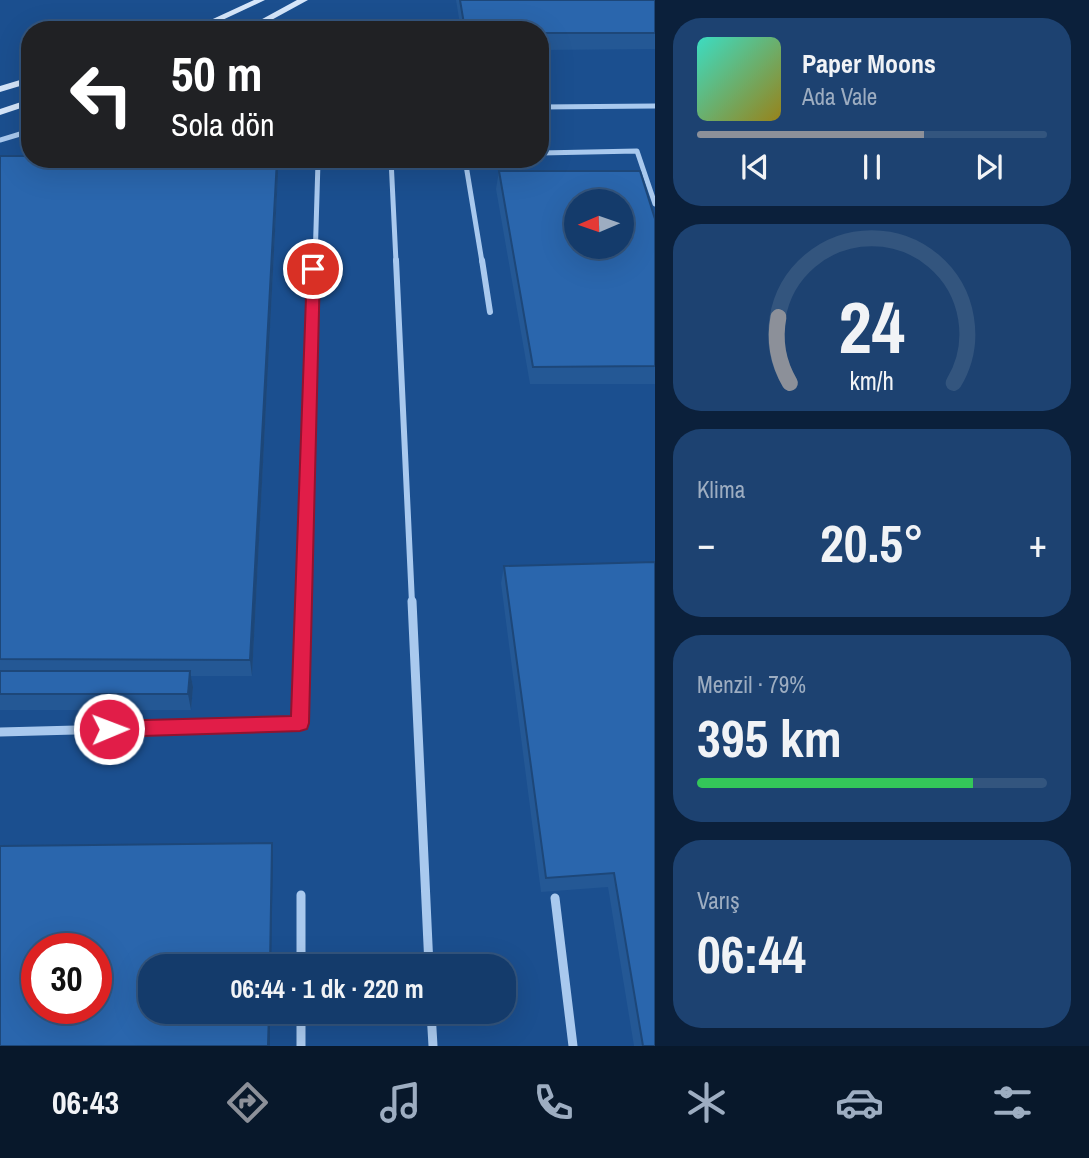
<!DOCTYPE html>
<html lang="tr">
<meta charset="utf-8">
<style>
:root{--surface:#143b6b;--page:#1d4271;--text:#f1f3f6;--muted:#9dadc1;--line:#33557e;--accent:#8c9099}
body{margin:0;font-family:"Archivo Narrow",sans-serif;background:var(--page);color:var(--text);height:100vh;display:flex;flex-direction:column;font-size:26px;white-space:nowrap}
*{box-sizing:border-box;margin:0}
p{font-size:23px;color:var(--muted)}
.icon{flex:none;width:38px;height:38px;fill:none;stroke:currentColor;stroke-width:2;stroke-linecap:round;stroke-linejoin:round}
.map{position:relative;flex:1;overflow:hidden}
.sheet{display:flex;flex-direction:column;gap:18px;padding:18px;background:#0b203b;width:434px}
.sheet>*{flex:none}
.guide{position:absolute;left:21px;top:21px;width:528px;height:147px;border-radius:28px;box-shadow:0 7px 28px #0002,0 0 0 2px var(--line);background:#202124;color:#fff;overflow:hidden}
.needle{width:46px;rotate:268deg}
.buttons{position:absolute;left:564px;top:189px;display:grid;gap:14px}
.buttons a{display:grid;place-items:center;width:70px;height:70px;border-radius:50%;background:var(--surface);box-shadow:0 7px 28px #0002,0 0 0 2px var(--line);font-size:35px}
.speed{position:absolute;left:21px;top:933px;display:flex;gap:14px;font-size:35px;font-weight:700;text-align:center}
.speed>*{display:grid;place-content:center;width:91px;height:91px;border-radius:50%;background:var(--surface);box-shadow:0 7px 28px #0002,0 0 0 2px var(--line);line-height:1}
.speed .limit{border:10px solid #d22;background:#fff;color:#111}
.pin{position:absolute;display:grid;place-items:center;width:60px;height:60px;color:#fff;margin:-30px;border:4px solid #fff;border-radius:50%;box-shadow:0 2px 7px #0007}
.me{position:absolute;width:77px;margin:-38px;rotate:89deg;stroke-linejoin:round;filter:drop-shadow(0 0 5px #0008)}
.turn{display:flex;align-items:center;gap:24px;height:147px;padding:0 35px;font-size:32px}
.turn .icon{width:91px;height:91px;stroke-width:2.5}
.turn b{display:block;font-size:49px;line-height:60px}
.big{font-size:52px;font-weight:800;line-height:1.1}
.sheet .card{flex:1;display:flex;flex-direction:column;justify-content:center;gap:10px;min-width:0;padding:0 24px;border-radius:28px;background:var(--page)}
.sheet .dial{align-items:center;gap:0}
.dial svg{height:182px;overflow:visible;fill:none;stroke:var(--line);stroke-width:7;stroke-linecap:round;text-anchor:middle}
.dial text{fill:var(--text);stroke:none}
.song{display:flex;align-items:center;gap:21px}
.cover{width:84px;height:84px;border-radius:10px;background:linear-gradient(135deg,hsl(170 70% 55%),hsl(50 70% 35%))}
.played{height:7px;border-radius:4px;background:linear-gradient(90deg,var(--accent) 65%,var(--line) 65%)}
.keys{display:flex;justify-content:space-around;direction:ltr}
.heat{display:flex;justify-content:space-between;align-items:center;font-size:38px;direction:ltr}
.charge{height:10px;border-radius:5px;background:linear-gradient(90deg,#34c759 79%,var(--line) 0)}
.trip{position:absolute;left:138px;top:954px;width:378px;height:70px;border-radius:28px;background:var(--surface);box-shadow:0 7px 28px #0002,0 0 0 2px var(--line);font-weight:800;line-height:70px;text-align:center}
.menu{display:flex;height:112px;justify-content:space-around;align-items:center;background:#08182b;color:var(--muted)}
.menu .icon{width:49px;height:49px}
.menu .selected{color:var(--accent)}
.menu b{font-size:32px;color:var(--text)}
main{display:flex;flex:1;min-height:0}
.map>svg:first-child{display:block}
</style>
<main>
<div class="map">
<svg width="655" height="1046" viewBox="0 0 655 1046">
<rect width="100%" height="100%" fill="#1b4f8f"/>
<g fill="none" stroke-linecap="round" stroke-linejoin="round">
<path stroke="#a9c9ee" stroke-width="5" d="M541 107 655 106
M0 140 30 131
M541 153 637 151 655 204
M391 159 396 262
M465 159 482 262
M315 262 318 162 391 160"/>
<path stroke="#a9c9ee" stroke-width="6" d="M396 260 412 603
M482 260 490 312
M304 603 315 260"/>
<path stroke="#a9c9ee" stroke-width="9" d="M412 601 429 966
M0 732 300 724 304 601
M301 895V966
M555 898 573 1046
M301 1012V1046
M431 1012 433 1046"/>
<path fill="#d6e6fa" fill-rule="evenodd" d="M254 0H265L201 30H189Z
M297 0H308L253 30H242Z
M30 77V83L0 92V86Z
M30 99V105L0 115V109Z"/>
</g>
<path fill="#245895" d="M456 0H655V49L541 50V30H461Z
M0 156 278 174 252 676H191L193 687 191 710H0Z
M499 171 655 219V384H530L496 189Z
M655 562V1046H634L608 887 541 892 501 583 504 566Z"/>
<path fill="#1d4779" d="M278 159V174L252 676 250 660Z
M190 671 193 687 191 710 188 694Z
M272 843 273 857 271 966H270Z
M269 1012H270V1046H268Z"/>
<path fill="#2a66ad" stroke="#1d4779" stroke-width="2" fill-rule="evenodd" d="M460 0H655V33H541V30H465Z
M0 156H30V159H277L250 660 0 659Z
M499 171H640L655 219V366L533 367ZM576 201H621V247H576Z
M655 562V1046H643L614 873 546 878 504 566Z
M0 671H190L188 694H0Z
M272 843 270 966H150V1012H269L268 1046H0V846ZM37 948H96V1008H37Z"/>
<path fill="#e11d48" stroke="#92132f" stroke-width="2" d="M313 265 320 269 309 723 307 729 300 731 109 737 103 734 100 729 103 723 109 721 291 716 307 269Z"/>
</svg>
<div class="buttons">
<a><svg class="needle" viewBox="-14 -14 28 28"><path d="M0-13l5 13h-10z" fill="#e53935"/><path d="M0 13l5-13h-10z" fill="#9dadc1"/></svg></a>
</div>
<div class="speed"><div class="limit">30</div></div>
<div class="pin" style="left:313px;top:269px;background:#d93025"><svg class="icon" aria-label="arrive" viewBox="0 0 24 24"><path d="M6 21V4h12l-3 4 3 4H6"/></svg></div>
<svg class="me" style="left:109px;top:729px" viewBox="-20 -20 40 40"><circle r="17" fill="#e11d48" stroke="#fff" stroke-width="3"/><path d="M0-11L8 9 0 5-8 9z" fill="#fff"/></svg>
<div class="trip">06:44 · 1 dk · 220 m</div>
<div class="guide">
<div class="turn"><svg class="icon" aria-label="left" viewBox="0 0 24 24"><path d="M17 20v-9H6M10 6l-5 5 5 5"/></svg><div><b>50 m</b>Sola dön</div></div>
</div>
</div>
<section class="sheet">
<div class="card">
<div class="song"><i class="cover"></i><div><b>Paper Moons</b><p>Ada Vale</p></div></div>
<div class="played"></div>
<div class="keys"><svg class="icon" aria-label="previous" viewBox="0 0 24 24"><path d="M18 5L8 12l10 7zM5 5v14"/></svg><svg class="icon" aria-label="pause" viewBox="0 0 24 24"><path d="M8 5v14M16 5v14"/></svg><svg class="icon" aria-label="next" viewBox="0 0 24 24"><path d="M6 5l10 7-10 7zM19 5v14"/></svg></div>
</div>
<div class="card dial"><svg viewBox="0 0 100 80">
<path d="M14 69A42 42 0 1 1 86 69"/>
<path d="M14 69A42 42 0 0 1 9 40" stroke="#8c9099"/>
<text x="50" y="56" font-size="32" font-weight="700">24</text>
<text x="50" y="72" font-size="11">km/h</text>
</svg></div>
<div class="card"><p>Klima</p>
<div class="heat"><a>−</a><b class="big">20.5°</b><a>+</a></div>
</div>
<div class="card"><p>Menzil · 79%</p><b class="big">395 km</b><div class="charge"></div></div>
<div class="card"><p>Varış</p><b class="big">06:44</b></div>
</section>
</main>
<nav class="menu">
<b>06:43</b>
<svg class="icon selected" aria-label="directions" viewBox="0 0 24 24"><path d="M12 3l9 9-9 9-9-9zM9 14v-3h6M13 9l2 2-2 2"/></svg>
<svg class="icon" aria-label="music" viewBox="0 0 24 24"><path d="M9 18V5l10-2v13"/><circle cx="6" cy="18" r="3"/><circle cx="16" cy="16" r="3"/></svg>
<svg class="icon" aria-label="phone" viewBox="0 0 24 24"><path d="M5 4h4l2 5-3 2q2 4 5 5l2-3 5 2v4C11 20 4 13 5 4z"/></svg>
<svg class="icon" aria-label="climate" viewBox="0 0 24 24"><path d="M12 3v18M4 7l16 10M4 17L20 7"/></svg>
<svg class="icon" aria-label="car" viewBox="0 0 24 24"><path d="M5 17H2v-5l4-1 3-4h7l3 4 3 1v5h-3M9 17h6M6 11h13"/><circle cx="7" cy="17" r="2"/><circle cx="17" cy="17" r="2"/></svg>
<svg class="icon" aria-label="filters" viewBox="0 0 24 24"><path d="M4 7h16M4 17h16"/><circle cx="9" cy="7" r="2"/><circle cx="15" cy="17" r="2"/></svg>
</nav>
